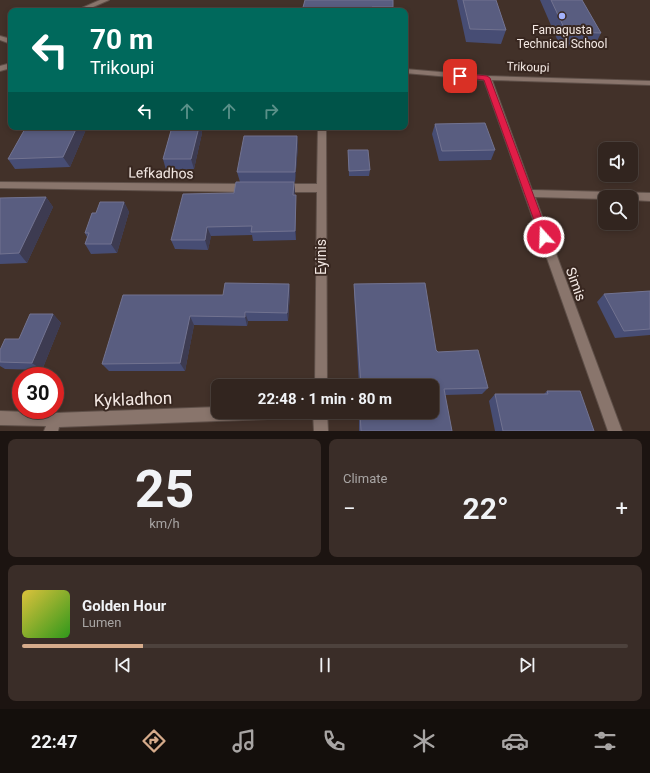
<!DOCTYPE html>
<meta charset="utf-8">
<style>
:root{--surface:#32251f;--page:#3a2d28;--text:#f1f3f6;--muted:#a8a5a4;--line:#4d423d;--accent:#d6ab8b}
body{margin:0;font-family:Roboto,sans-serif;background:var(--page);color:var(--text);height:100vh;display:flex;flex-direction:column;font-size:15px;white-space:nowrap}
*{box-sizing:border-box;margin:0}
p{font-size:13px;color:var(--muted)}
.icon{flex:none;width:22px;height:22px;fill:none;stroke:currentColor;stroke-width:2;stroke-linecap:round;stroke-linejoin:round}
.map{position:relative;height:431px;overflow:hidden}
.side{display:flex;flex-direction:column;gap:8px;padding:8px;background:#1c1411;flex:1}
.side>*{flex:none}
.banner{position:absolute;left:8px;top:8px;width:400px;height:122px;border-radius:8px;box-shadow:0 2px 6px #0003,0 0 0 1px var(--line);background:#00695c;color:#fff;overflow:hidden}
.buttons{position:absolute;left:598px;top:142px;display:grid;gap:8px}
.buttons a{display:grid;place-items:center;width:40px;height:40px;border-radius:8px;background:var(--surface);box-shadow:0 2px 6px #0003,0 0 0 1px var(--line);font-size:20px}
.speed{position:absolute;left:12px;top:367px;display:flex;gap:8px;font-size:20px;font-weight:700;text-align:center}
.speed>*{display:grid;place-content:center;width:52px;height:52px;border-radius:50%;background:var(--surface);box-shadow:0 2px 6px #0003,0 0 0 1px var(--line);line-height:1}
.speed .limit{border:6px solid #d22;background:#fff;color:#111}
.pin{position:absolute;display:grid;place-items:center;width:34px;height:34px;color:#fff;margin:-17px;border-radius:8px;box-shadow:0 2px 6px #0006}
.me{position:absolute;width:44px;margin:-22px;rotate:340deg;stroke-linejoin:round;filter:drop-shadow(0 0 3px #0008)}
.turn{display:flex;align-items:center;gap:14px;height:84px;padding:0 16px;font-size:18px}
.turn .icon{width:52px;height:52px;stroke-width:2.5}
.turn b{display:block;font-size:28px;line-height:34px}
.lanes{display:flex;align-items:center;height:38px;padding:0 16px;background:#0003;justify-content:center;gap:20px;direction:ltr}
.lanes .off{opacity:.35}
.big{font-size:30px;font-weight:700;line-height:1.1}
.side .widget{flex:1;display:flex;flex-direction:column;justify-content:center;gap:6px;min-width:0;padding:0 14px;border-radius:8px;background:var(--page)}
.side .dial{align-items:center;gap:0}
.dial b{font-size:52px;line-height:1}
.song{display:flex;align-items:center;gap:12px}
.cover{width:48px;height:48px;border-radius:6px;background:linear-gradient(135deg,hsl(50 70% 55%),hsl(110 70% 35%))}
.played{height:4px;border-radius:2px;background:linear-gradient(90deg,var(--accent) 20%,var(--line) 20%)}
.keys{display:flex;justify-content:space-around;direction:ltr}
.heat{display:flex;justify-content:space-between;align-items:center;font-size:22px;direction:ltr}
.side .tiles{flex:1;display:grid;gap:8px;grid-template-columns:1fr 1fr}
.widget:last-child{grid-column:span 2}
.trip{position:absolute;left:211px;top:379px;width:228px;height:40px;border-radius:8px;background:var(--surface);box-shadow:0 2px 6px #0003,0 0 0 1px var(--line);font-weight:700;line-height:40px;text-align:center}
.tab-bar{display:flex;height:64px;justify-content:space-around;align-items:center;background:#140f0c;color:var(--muted)}
.tab-bar .icon{width:28px;height:28px}
.tab-bar .on{color:var(--accent)}
.tab-bar b{font-size:18px;color:var(--text)}
.map>svg:first-child{display:block}
</style>
<div class="map">
<svg width="650" height="431" viewBox="0 0 650 431">
<rect width="100%" height="100%" fill="#423129"/>
<g fill="none" stroke-linecap="round" stroke-linejoin="round">
<g stroke="#5e4f48" stroke-width="2">
<path id="minor" d="M100 0H109L84 11H75Z
M0 36 11 39V44L0 40Z
M11 63V68L0 71V66Z
M405 69 487 76 650 81V85L492 80 532 190 650 193V201L631 200V197H605V199L535 197 622 431H608L484 80 405 73Z
M318 127H326L327 386H315L317 192H282L277 188 282 184H317Z
M0 182 248 184 253 188 248 192 0 188Z
M218 407V412H275L273 417 268 419 59 427 58 431H44L46 426 0 425V411L55 413Z
M313 412H327L328 431H314Z"/>
</g>
<use href="#minor" fill="#89756c" fill-rule="evenodd"/>
</g>
<path fill="#474d74" d="M305 0 393 7V11H302Z
M457 0H496L506 30 501 44 466 42Z
M540 0H582L601 33 594 47 560 46Z
M435 124 495 150 491 160 439 161 432 134Z
M26 127H87L70 167 15 169 8 159Z
M172 127H201L202 133 194 169 166 170 163 159Z
M297 136 298 146 295 182H294L295 195 296 205V240L253 241 252 235 211 236 208 250 175 249 171 240 234 193 240 182 237 172Z
M348 150 370 170 369 176H349Z
M46 197 53 207 27 263 0 264V198Z
M124 202 129 212 117 253 91 254 85 244 87 237 85 233Z
M289 284 290 293 288 321H248L247 326 194 325 185 371H109L102 364 223 295Z
M354 284 438 352 488 388 482 394 445 395 452 431H359V412H432V386H359L354 292Z
M650 291V335L615 338 597 302 604 294Z
M53 314 61 323 42 370 5 369 0 366V350L19 339Z
M547 391 594 431H495L489 401 495 394H544Z"/>
<path fill="#3d3b51" d="M77 127H87L70 167 63 157Z
M199 127H201L202 133 194 169 191 159Z
M297 136 298 146 295 182V172Z
M294 182 295 192 294 205 293 195Z
M296 195V240L295 231Z
M46 197 53 207 27 263 19 253Z
M124 202 129 212 117 253 111 244Z
M207 227 211 236 208 250 205 240Z
M289 284 290 293 288 321 287 313Z
M245 312 248 321 247 326 245 317Z
M53 314 61 323 42 370 32 363Z
M190 316 194 325 185 371 180 363Z"/>
<path fill="#595d80" stroke="#727390" d="M305 0H393V7H372L371 11H302Z
M463 0H496L506 30 470 29Z
M551 0H582L601 33 566 32Z
M485 123 495 150 442 151 435 124Z
M26 127H77L63 157 8 159Z
M172 127H199L191 159H163Z
M244 136H297L295 172H237Z
M348 150H368L370 170 349 171Z
M236 182H294L293 195H296L295 231 251 232 252 226 207 227 205 240H171L183 194 234 193Z
M46 197 19 253 0 254V198Z
M100 202H124L111 244H85L89 233H85L92 213H96Z
M225 283 289 284 287 313 245 312V317L190 316 180 363 102 364 123 295H223Z
M425 283 436 350 438 352 478 350 488 388 444 389 452 431H361L360 412H432V386H361L354 284Z
M650 291V329L624 331 604 294Z
M30 314H53L32 363 0 362V350L5 339H19Z
M547 391H580L594 431H503L495 394H548Z"/>
<path fill="#e11d48" stroke="#92132f" d="M460 73 487 76 490 78 549 237 548 240H541L540 237 484 80 457 77 456 76Z"/>
<circle fill="#a4b2fc" stroke="#382720" stroke-width="1.5" cx="562" cy="16" r="4"/>
<g text-anchor="middle" dominant-baseline="central" stroke-width="4" stroke-linejoin="round" paint-order="stroke">
<g font-size="12" fill="#f3e8e3" stroke="#382720">
<text x="562" y="30">Famagusta<tspan x="562" dy="14">Technical School</tspan></text>
</g>
<g font-size="12" fill="#f3e8e3" stroke="#382720">
<text transform="translate(528 67) rotate(2)">Trikoupi</text>
</g>
<g font-size="14" fill="#f3e8e3" stroke="#382720">
<text transform="translate(161 173) rotate(1)">Lefkadhos</text>
<text transform="translate(321 257) rotate(-90)">Eyinis</text>
<text transform="translate(576 284) rotate(70)">Simis</text>
</g>
<g font-size="17" fill="#f3e8e3" stroke="#382720">
<text transform="translate(133 399) rotate(-2)">Kykladhon</text>
</g>
</g>
</svg>
<div class="buttons">
<a><svg class="icon" aria-label="sound" viewBox="0 0 24 24"><path d="M4 9h4l5-4v14l-5-4H4zM17 9q2 3 0 6"/></svg></a>
<a><svg class="icon" aria-label="search" viewBox="0 0 24 24"><circle cx="10" cy="10" r="6"/><path d="M15 15l6 6"/></svg></a>
</div>
<div class="speed"><div class="limit">30</div></div>
<div class="pin" style="left:460px;top:76px;background:#d93025"><svg class="icon" aria-label="arrive" viewBox="0 0 24 24"><path d="M6 21V4h12l-3 4 3 4H6"/></svg></div>
<svg class="me" style="left:544px;top:237px" viewBox="-20 -20 40 40"><circle r="17" fill="#e11d48" stroke="#fff" stroke-width="3"/><path d="M0-11L8 9 0 5-8 9z" fill="#fff"/></svg>
<div class="trip">22:48 · 1 min · 80 m</div>
<div class="banner">
<div class="turn"><svg class="icon" aria-label="left" viewBox="0 0 24 24"><path d="M17 20v-9H6M10 6l-5 5 5 5"/></svg><div><b>70 m</b>Trikoupi</div></div>
<div class="lanes"><svg class="icon" aria-label="left" viewBox="0 0 24 24"><path d="M17 20v-9H6M10 6l-5 5 5 5"/></svg><svg class="icon off" aria-label="ahead" viewBox="0 0 24 24"><path d="M12 20V5M6 11l6-6 6 6"/></svg><svg class="icon off" aria-label="ahead" viewBox="0 0 24 24"><path d="M12 20V5M6 11l6-6 6 6"/></svg><svg class="icon off" aria-label="right" viewBox="0 0 24 24"><path d="M7 20v-9h11M14 6l5 5-5 5"/></svg></div>
</div>
</div>
<section class="side">
<div class="tiles">
<div class="widget dial"><b>25</b><p>km/h</p></div>
<div class="widget"><p>Climate</p>
<div class="heat"><a>−</a><b class="big">22°</b><a>+</a></div>
</div>
<div class="widget">
<div class="song"><i class="cover"></i><div><b>Golden Hour</b><p>Lumen</p></div></div>
<div class="played"></div>
<div class="keys"><svg class="icon" aria-label="previous" viewBox="0 0 24 24"><path d="M18 5L8 12l10 7zM5 5v14"/></svg><svg class="icon" aria-label="pause" viewBox="0 0 24 24"><path d="M8 5v14M16 5v14"/></svg><svg class="icon" aria-label="next" viewBox="0 0 24 24"><path d="M6 5l10 7-10 7zM19 5v14"/></svg></div>
</div>
</div>
</section>
<nav class="tab-bar">
<b>22:47</b>
<svg class="icon on" aria-label="directions" viewBox="0 0 24 24"><path d="M12 3l9 9-9 9-9-9zM9 14v-3h6M13 9l2 2-2 2"/></svg>
<svg class="icon" aria-label="music" viewBox="0 0 24 24"><path d="M9 18V5l10-2v13"/><circle cx="6" cy="18" r="3"/><circle cx="16" cy="16" r="3"/></svg>
<svg class="icon" aria-label="phone" viewBox="0 0 24 24"><path d="M5 4h4l2 5-3 2q2 4 5 5l2-3 5 2v4C11 20 4 13 5 4z"/></svg>
<svg class="icon" aria-label="climate" viewBox="0 0 24 24"><path d="M12 3v18M4 7l16 10M4 17L20 7"/></svg>
<svg class="icon" aria-label="car" viewBox="0 0 24 24"><path d="M5 17H2v-5l4-1 3-4h7l3 4 3 1v5h-3M9 17h6M6 11h13"/><circle cx="7" cy="17" r="2"/><circle cx="17" cy="17" r="2"/></svg>
<svg class="icon" aria-label="filters" viewBox="0 0 24 24"><path d="M4 7h16M4 17h16"/><circle cx="9" cy="7" r="2"/><circle cx="15" cy="17" r="2"/></svg>
</nav>
